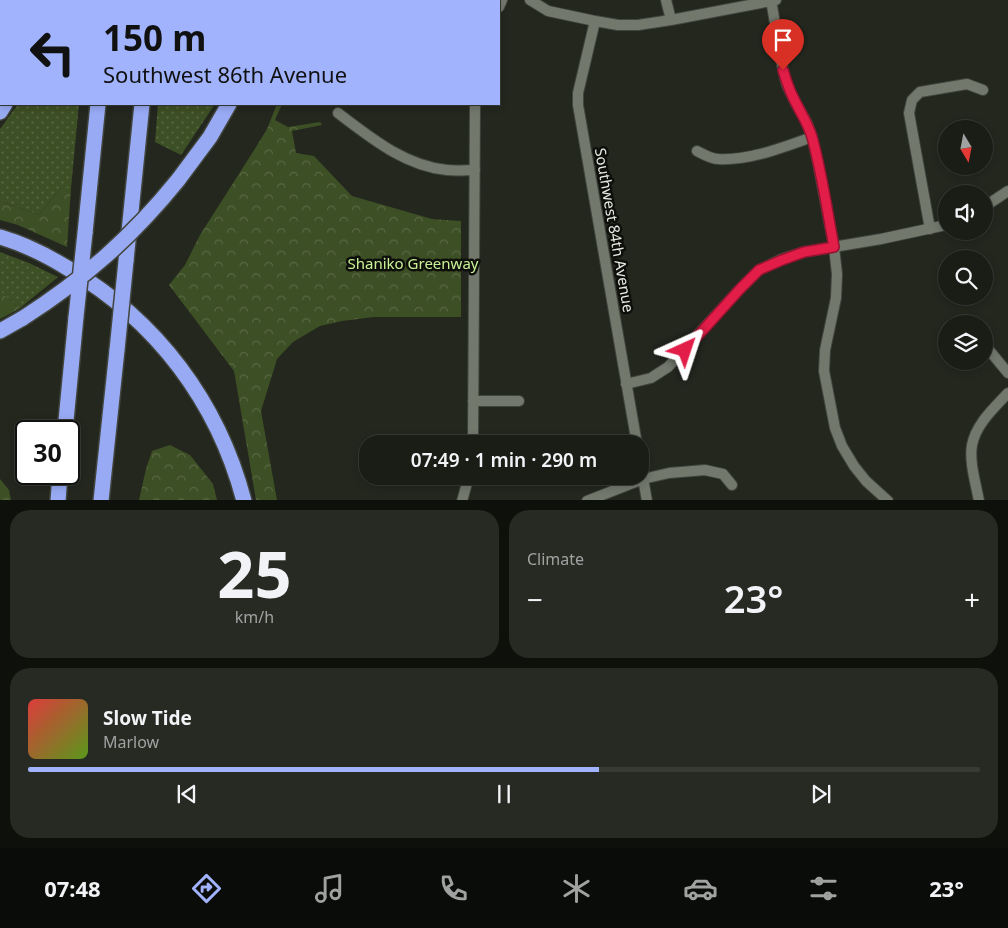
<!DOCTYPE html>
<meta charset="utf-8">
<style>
:root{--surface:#1a1d16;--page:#272a23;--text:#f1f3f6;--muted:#9fa2a1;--line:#383b35;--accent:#a1b3fd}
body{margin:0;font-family:"Noto Sans",sans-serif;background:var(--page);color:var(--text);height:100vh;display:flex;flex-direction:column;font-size:19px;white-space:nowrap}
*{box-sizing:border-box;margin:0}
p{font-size:16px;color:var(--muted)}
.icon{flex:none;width:28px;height:28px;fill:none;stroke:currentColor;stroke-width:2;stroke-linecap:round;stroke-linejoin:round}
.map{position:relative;height:500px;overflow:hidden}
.sheet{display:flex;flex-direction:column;gap:10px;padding:10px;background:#0e100c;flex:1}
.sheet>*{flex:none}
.banner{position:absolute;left:0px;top:0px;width:500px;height:105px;box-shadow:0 2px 8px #0003,0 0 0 1px var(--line);background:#a1b3fd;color:#111;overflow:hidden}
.needle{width:32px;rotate:170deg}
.fabs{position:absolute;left:938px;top:120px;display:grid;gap:10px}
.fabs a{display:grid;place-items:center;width:55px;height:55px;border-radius:50%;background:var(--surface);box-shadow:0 2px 8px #0003,0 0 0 1px var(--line);font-size:25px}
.speed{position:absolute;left:15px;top:420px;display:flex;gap:10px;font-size:25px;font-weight:700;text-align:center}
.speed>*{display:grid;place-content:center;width:65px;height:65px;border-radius:50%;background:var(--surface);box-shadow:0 2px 8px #0003,0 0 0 1px var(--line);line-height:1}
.speed .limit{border:2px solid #111;border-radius:8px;background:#fff;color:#111}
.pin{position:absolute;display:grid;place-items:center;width:42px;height:42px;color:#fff;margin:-51px -21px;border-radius:50% 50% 50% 0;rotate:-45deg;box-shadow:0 0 5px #0007}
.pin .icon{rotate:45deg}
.me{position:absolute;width:55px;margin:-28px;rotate:42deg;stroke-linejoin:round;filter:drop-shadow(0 0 4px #0008)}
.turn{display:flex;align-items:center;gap:18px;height:105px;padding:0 20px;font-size:22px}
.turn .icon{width:65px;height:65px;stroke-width:2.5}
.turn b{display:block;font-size:35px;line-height:42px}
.big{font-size:38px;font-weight:600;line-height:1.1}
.sheet .tile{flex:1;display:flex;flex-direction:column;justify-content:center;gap:8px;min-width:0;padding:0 18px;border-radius:20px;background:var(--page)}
.sheet .dial{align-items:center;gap:0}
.dial b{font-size:65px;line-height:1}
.song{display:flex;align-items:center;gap:15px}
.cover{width:60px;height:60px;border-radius:8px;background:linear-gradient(135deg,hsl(0 70% 55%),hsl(90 70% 35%))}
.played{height:5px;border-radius:2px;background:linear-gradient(90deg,var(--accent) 60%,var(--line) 60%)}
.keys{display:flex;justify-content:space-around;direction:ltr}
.heat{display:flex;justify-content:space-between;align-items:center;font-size:28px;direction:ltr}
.sheet .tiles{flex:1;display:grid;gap:10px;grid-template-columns:1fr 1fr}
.tile:last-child{grid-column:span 2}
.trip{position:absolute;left:359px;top:435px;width:290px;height:50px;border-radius:20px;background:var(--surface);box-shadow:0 2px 8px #0003,0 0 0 1px var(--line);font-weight:600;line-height:50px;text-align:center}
.menu{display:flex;height:80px;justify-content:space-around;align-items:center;background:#0a0c09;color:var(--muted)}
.menu .icon{width:35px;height:35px}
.menu .selected{color:var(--accent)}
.menu b{font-size:22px;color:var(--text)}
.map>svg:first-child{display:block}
</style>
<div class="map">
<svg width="1008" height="501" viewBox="0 0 1008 501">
<defs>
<pattern id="grass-dots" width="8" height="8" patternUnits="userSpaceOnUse" patternTransform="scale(1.25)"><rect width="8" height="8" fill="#3d4f24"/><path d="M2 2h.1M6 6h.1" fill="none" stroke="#596844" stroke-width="1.8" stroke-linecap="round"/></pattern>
<pattern id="forest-crowns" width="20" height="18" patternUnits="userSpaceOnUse" patternTransform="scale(1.25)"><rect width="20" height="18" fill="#3d4f24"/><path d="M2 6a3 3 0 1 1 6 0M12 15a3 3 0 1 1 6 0" fill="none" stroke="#596844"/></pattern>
</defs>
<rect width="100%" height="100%" fill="#23271e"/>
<path fill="url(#grass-dots)" d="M168 0H258V1H168Z
M18 104H79L71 188H61L39 215 0 201V129Z
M158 104H215L181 155 155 142Z
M0 252 29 263 58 277 19 309 0 291Z"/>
<path fill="url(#forest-crowns)" d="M277 104H282L275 120 288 127 320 122 322 125 292 131 296 153 314 156 352 196 432 219 461 221V317H374L342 321 320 326 293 342 277 359 261 411 277 500H256L234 371 169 285 185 265 200 235 256 147 267 129Z
M61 188H71L67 247 18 225 0 220V201L39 215Z
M0 291 19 309 0 319Z
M170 445 190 455 213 484 217 500H139L146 469 152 451Z
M0 479 9 490 11 500H0Z"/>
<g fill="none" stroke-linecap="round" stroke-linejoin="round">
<g stroke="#41453d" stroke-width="12">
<path id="minor" d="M384 0 385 1
M530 0 548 11 595 21 618 25H638L671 20 776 0
M666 0 671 20
M771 0 783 70 787 85 794 100 807 123 812 137 818 163 834 247 837 274 836 298 825 350 824 371 835 428 842 446 854 466 866 481 888 501
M499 7 502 0
M595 21 578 93V105L637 444
M338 113C371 138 405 166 447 170 456 171 466 170 475 170
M697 151C703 154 711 159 718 159 749 161 784 147 812 137
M984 207 1008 191
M930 229 909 113 912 100 920 92 967 84 983 90
M984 344 1008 373
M626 384 651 378 668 367 740 289 759 270 782 259 804 252 881 239 946 225
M473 401H519
M473 444 475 104
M640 461 647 501
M462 501 469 476
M587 501 643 479 669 473 705 470 723 474 732 485
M979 501C976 484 969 462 972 445 976 424 994 408 1008 393"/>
</g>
<g stroke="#41453d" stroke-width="18">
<path id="motorway" d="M57 1 58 0
M109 1V0
M152 1V0
M272 1 273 0
M0 112 5 104
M178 180 210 137 229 104
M85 233 98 104
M0 237C24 244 48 256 69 269 157 321 218 402 244 501
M126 261 142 104
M0 331 23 318
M65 431 76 317
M58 501 60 474
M101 501 117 350"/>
</g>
<use href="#minor" stroke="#73786d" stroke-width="10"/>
<use href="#motorway" stroke="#98aaf4" stroke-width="15"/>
<g stroke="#41453d" stroke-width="18" stroke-linecap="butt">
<path id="motorway-bridge" d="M76 317 85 233
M23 318C84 279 132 237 178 180
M117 350 126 261"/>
</g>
<use href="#motorway-bridge" stroke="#98aaf4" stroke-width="15"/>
</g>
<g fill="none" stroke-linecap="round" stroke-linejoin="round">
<g stroke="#92132f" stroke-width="12">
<path id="route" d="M685 350 740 289 759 270 782 260 804 252 834 247C827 210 822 173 812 137 808 123 800 112 794 99 789 90 786 80 783 70"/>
</g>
<use href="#route" stroke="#e11d48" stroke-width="9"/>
</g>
<g text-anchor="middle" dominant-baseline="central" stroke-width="5" stroke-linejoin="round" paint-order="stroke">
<g font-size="15" fill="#e9ece6" stroke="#0e0f0b">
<text transform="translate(615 230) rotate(80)">Southwest 84th Avenue</text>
</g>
<g font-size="15" fill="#c8f295" stroke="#0e0f0b">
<text x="413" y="263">Shaniko Greenway</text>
</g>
</g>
</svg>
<div class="fabs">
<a><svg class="needle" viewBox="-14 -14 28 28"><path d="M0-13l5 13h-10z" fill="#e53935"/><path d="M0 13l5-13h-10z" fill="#9fa2a1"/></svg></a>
<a><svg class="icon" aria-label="sound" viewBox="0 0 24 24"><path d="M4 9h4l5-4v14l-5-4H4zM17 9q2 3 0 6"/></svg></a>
<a><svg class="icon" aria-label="search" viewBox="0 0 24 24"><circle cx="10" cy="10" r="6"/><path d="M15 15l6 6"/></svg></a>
<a><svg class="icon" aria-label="layers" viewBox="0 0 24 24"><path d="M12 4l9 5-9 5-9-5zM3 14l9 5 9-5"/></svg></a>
</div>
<div class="speed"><div class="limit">30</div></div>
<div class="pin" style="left:783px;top:70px;background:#d93025"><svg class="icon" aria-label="arrive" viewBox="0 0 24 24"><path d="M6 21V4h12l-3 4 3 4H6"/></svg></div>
<svg class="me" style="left:685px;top:350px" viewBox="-20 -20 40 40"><path d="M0-17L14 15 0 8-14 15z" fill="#e11d48" stroke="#fff" stroke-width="4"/></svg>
<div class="trip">07:49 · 1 min · 290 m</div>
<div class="banner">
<div class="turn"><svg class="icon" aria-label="left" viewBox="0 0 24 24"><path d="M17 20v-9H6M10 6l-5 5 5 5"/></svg><div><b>150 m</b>Southwest 86th Avenue</div></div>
</div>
</div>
<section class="sheet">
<div class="tiles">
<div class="tile dial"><b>25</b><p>km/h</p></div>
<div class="tile"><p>Climate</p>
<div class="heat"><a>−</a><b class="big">23°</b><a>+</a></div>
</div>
<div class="tile">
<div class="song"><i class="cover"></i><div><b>Slow Tide</b><p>Marlow</p></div></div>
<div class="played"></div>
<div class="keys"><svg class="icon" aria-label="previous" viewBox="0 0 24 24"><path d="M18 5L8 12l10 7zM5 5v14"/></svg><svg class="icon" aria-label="pause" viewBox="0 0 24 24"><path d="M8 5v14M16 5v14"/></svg><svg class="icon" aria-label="next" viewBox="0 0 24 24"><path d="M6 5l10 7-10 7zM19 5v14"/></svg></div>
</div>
</div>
</section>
<nav class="menu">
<b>07:48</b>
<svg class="icon selected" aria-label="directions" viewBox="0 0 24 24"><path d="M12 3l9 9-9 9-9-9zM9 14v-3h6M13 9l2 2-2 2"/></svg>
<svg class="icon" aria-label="music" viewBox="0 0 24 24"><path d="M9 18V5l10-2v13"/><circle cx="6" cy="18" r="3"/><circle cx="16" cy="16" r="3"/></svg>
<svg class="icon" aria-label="phone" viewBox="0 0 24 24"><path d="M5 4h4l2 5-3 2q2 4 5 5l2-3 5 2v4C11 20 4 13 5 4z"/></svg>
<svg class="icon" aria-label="climate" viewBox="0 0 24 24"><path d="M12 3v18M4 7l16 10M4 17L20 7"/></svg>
<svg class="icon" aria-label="car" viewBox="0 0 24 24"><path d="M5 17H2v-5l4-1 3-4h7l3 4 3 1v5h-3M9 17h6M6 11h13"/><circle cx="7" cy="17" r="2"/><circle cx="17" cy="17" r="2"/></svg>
<svg class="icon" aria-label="filters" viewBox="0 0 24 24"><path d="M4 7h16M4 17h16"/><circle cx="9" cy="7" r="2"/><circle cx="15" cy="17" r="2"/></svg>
<b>23°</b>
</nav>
